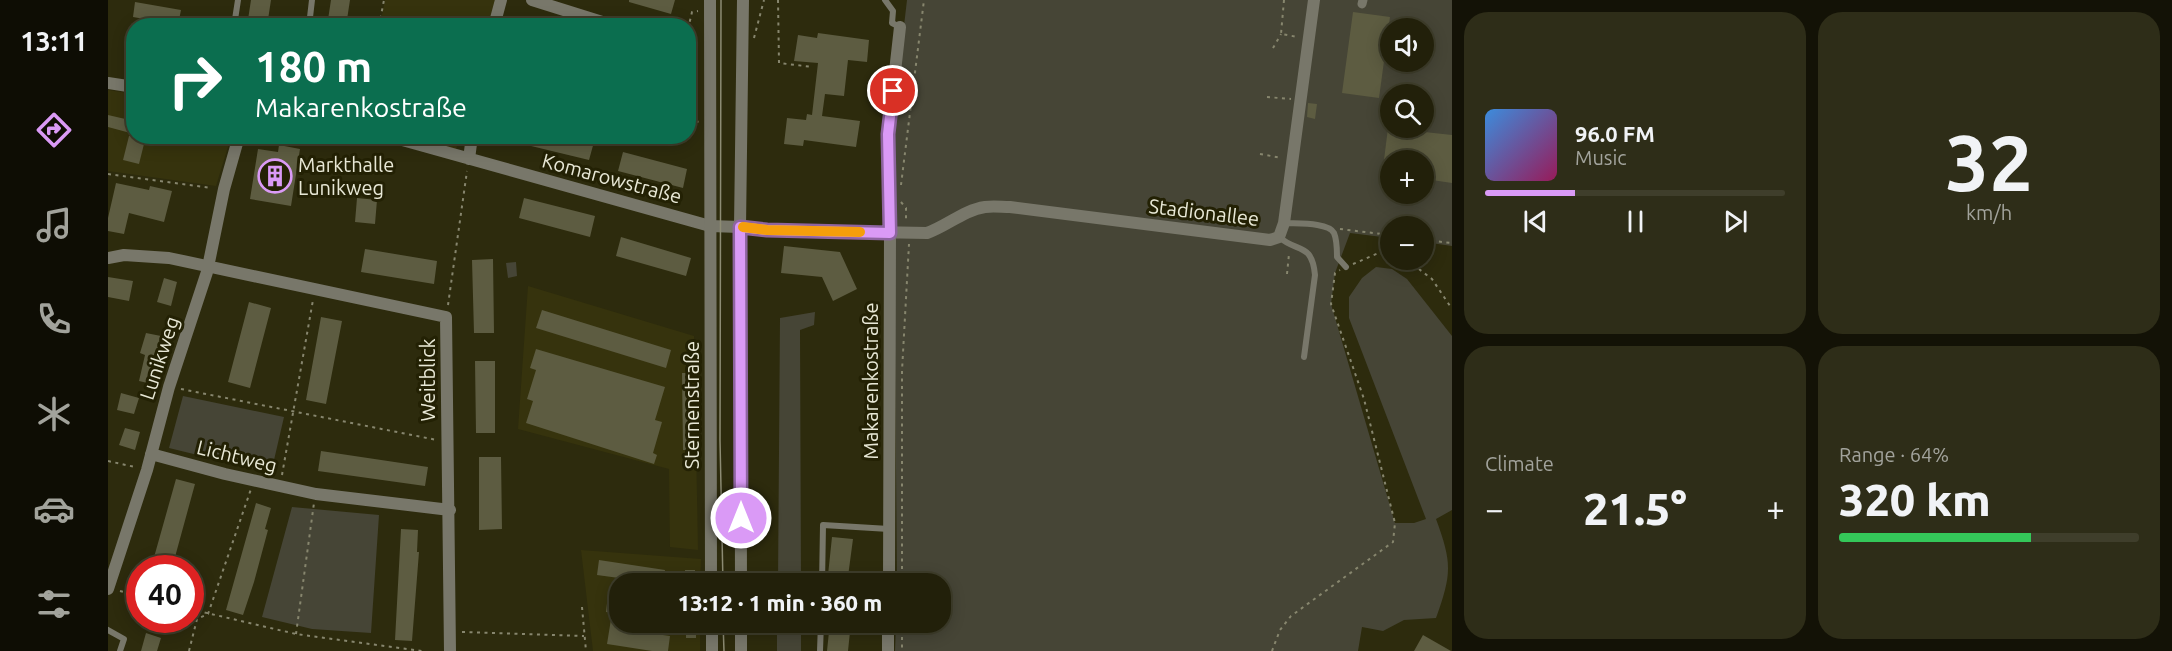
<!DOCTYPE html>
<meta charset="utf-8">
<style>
:root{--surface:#22200a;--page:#2e2d18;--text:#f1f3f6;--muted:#a2a39c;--line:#3f3e2b;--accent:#da9af6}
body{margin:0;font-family:Ubuntu,sans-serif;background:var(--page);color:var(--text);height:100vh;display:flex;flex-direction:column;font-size:22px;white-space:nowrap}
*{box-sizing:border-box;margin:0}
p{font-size:20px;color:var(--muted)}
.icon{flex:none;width:33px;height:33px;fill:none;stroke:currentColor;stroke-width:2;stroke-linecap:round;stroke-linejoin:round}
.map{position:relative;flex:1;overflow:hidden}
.drawer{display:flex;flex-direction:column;gap:12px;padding:12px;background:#131206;width:720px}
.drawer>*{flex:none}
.guide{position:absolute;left:18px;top:18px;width:570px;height:126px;border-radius:24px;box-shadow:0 3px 15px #0003,0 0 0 2px var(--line);background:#0b6e4f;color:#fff;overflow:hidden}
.tools{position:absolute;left:1272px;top:18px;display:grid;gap:12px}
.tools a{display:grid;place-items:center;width:54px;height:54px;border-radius:50%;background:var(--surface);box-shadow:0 3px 15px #0003,0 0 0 2px var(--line);font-size:30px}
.speed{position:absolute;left:18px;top:555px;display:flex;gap:12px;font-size:30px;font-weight:700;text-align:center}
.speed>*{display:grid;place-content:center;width:78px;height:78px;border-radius:50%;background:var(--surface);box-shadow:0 3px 15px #0003,0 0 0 2px var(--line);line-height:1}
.speed .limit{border:9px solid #d22;background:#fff;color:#111}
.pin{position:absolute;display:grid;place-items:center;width:51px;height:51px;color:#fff;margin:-26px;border:3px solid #fff;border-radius:50%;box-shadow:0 2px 6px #0007}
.me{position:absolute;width:66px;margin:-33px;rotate:0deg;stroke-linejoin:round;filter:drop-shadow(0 0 4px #0008)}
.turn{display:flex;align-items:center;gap:21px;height:126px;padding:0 30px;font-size:27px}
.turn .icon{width:78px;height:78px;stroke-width:2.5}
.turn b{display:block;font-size:42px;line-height:51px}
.big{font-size:45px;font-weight:800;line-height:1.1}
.drawer .card{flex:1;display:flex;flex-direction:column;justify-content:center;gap:9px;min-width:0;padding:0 21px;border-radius:24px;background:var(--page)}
.drawer .dial{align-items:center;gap:0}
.dial b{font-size:78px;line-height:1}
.song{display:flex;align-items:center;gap:18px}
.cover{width:72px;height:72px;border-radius:9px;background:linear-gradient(135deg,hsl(210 70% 55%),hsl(330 70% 35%))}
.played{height:6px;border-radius:3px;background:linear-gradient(90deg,var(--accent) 30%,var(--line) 30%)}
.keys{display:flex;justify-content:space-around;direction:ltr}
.heat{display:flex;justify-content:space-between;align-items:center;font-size:33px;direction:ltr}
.charge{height:9px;border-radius:4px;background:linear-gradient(90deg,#34c759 64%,var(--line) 0)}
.drawer .tiles{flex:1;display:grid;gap:12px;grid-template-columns:repeat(2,1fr)}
.trip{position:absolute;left:501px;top:573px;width:342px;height:60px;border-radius:24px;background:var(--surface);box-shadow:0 3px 15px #0003,0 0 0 2px var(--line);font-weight:800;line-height:60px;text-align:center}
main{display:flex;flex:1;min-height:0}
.dock{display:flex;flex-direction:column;width:108px;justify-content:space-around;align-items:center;background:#0e0d04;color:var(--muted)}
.dock .icon{width:42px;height:42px}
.dock .current{color:var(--accent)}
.dock b{font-size:27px;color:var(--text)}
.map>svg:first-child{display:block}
</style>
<main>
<nav class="dock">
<b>13:11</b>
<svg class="icon current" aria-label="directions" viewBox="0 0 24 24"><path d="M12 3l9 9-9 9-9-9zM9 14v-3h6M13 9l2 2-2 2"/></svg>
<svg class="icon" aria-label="music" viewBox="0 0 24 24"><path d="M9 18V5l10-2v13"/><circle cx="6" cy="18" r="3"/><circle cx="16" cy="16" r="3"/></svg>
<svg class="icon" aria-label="phone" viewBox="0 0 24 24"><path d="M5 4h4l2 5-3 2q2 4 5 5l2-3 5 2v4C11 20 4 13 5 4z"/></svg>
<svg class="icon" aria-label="climate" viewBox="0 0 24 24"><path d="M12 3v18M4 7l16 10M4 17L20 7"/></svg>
<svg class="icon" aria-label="car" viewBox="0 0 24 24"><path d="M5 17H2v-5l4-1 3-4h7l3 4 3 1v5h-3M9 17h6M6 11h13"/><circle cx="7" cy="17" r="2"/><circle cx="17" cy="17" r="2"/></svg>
<svg class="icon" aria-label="filters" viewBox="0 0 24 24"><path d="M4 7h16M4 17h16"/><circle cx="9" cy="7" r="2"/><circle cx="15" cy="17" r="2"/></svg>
</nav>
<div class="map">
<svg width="1344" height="651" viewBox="0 0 1344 651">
<rect width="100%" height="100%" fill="#2d2b0d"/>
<path fill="#36330d" d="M277 0H387L380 25 272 26Z
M0 90 25 94 26 136 123 137 108 186 0 171Z
M295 137H351L348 150Z
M420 286 586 336 590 550 562 547 561 469 410 429Z
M473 550 593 559 592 583 512 584V622L592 623V651H485Z"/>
<path fill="#464536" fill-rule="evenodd" d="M799 0H1344V246L1316 242V226H1282V238L1242 233 1227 273 1223 304 1287 523H1306L1318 519 1241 318V297L1254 278 1268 267 1284 269 1299 279 1344 336V510L1328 519C1344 563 1344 573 1328 618L1296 620 1275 631 1254 627 1250 651H787L788 623 832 622V584L789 583 785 120ZM1282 28H1316V62H1282ZM1282 94H1316V128H1282ZM1282 160H1316V194H1282Z
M408 262 409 276 400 278 398 263Z
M707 312 706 325 692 330 693 583H670L672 318Z
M75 396 176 417 163 473 61 448Z
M184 507 271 515 263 633 204 629 154 617Z
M669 623H693V651H669Z"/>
<path fill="#5d5c41" d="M143 0H163L159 26H139Z
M223 0H242L238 26H219Z
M521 0H567L563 14 521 2Z
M27 2 73 10 70 25 25 17Z
M1245 12 1282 17 1271 98 1234 93Z
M710 33 761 40 759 62 740 60 736 96 717 94 714 116 752 121 748 147 696 140 695 146 676 144 679 118 698 120 699 114 704 115 710 63 686 61 690 35 709 38Z
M1200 103 1209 104 1207 119 1199 117Z
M0 115 26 121V134L0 127Z
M1280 128 1344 135V183L1317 179 1319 166H1316V160H1276Z
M21 136H38L31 164 15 160Z
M421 136H463L486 142 481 160 419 145Z
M171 145 192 149 183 206 142 199 150 149 170 152Z
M515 152 579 169 575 188 510 171Z
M8 183 41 190 42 186 64 191 56 222 21 213 16 234 0 231V218Z
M249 198 269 200 267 224 247 222Z
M416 198 487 216 482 237 411 218Z
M513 237 583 258 578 276 508 256Z
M676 246 732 252 749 289 725 301 714 277 673 273Z
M257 249 329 261 326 284 253 272Z
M385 259 386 333H366L364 260Z
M0 277 25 281 21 301 0 297Z
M56 278 69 282 63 306 49 302Z
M141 302 163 308 142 388 120 382Z
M434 310 563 350 558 368 428 328Z
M213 317 234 321 218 404 198 400Z
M38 333 53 336 45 368H48L44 384 31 381 37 355 32 353Z
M428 349 557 387 547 420 554 422 545 453 549 455 546 464 418 423 425 401 419 399 428 370 422 368Z
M367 361H387V433H368Z
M574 373H583L584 450H575Z
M13 393 31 398 26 414 9 410Z
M17 428 32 432 27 450 11 445Z
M213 451 320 467 317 486 210 471Z
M371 457H393L394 529 371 530Z
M68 479 87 484 64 568H43Z
M148 503 163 508 157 529 160 530 146 582 135 615 118 610Z
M293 529 310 530 309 552H311L304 641 287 640Z
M724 537 745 539 739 584H723L724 576 720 575Z
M491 560 557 570 555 584 489 575Z
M577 570H587V584H577Z
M500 594 512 595V629L562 636 560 651H544L499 644 504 613 498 612Z
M578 622H588V638H578Z
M722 622H743L740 651H719Z
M38 633 53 638 49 651H33Z
M1315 635 1343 651H1306Z"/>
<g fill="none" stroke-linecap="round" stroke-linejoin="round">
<path stroke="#87866e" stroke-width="2" stroke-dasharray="3 4.5" stroke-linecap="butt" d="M670 0 671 63 705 67
M1176 0 1173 34 1190 37
M271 26 276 0
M580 29 584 12 590 11
M646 38 656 0
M1165 48 1173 34
M1159 97 1183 99
M580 121 593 122
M1152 154 1174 158
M0 174 104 188
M793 185 816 0
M793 202 798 208V221
M1232 229 1282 235
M1316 240 1344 243
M1299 260 1324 279 1344 309
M1245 264 1273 252 1282 254
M1179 274 1181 254
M340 305 359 171
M73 389 329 440
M0 461 27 467
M174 475 205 300
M794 584V371L801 244
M12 591 32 596
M474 607 478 651
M82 609 188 634 314 651
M794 622V651
M354 632 476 636
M188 634 206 503
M81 651 89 619 100 614 143 489
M1164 651 1172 630 1183 616 1285 542 1287 523 1256 399 1223 304 1227 273 1232 270"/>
<path stroke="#78776a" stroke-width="6" d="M777 0 785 11 784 23 792 27
M126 26 130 0
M201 26 204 0
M1176 223C1188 224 1220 222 1226 233 1229 240 1229 250 1229 257L1238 267
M1171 237C1189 253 1204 242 1207 275L1196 357
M714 584 715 525 781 529
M0 630 16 639 12 651
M712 651 713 622"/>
<path stroke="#78776a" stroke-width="9" d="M1254 4 1255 0"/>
<path stroke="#78776a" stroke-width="12" d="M424 0 507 26
M386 26 393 0
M0 83 26 87
M280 136 602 226
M361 159 364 136
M632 227 659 230 819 233C839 226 856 210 877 207 885 206 894 207 902 207L1162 240 1171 237 1176 223 1206 0
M0 258 16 255 61 258 338 317 342 651
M43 454 117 474 208 494 342 510
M781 584 782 233 780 134 792 27
M0 589 39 470 61 387 99 272 116 189 131 136
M780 651V622"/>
<path stroke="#78776a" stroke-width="12" d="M602 0 603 584
M602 226 632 227
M633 584 632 227 635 0
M604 622V651
M633 622V651"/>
<path stroke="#8d8c74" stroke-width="1.5" d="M613 0 612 440 615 584
M615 622 616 651"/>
</g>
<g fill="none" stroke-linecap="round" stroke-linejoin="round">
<g stroke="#8e64a0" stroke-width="15">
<path id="route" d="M633 518 632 227 659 230 782 233 780 134 785 91"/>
</g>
<use href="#route" stroke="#da9af6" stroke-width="10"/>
<path stroke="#f59e0b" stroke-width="10" d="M635 227 659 230 752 232"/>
</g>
<defs>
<g id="building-ring" transform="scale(1.725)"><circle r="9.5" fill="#232104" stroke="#da9af6" stroke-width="1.5"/><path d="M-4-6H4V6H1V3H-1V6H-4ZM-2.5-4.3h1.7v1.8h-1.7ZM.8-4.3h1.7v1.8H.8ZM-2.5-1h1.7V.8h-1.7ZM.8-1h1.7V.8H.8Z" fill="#da9af6"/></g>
</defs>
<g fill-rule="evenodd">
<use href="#building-ring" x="167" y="176"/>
</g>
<g text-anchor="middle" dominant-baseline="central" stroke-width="6" stroke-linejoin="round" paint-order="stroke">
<g font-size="20" fill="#e8e8d6" stroke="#232104" text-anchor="start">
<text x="190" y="164">Markthalle<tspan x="190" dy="23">Lunikweg</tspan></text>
</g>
<g font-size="20" fill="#e8e8d6" stroke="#232104">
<text transform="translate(504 178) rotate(15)">Komarowstraße</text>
<text transform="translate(1096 212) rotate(7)">Stadionallee</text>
<text transform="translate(51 358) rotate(-72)">Lunikweg</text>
<text transform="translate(319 380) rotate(-90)">Weitblick</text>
<text transform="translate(762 381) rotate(-90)">Makarenkostraße</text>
<text transform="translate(583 405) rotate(-90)">Sternenstraße</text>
<text transform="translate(129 456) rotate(14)">Lichtweg</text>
</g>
</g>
</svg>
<div class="tools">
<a><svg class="icon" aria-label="sound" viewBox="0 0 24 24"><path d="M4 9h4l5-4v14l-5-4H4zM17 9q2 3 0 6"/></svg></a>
<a><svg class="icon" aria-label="search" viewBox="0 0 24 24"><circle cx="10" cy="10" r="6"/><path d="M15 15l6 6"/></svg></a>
<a>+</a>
<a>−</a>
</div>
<div class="speed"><div class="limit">40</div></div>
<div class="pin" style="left:785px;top:91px;background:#d93025"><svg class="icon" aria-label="arrive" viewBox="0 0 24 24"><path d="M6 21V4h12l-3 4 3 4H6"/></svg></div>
<svg class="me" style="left:633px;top:518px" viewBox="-20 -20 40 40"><circle r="17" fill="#da9af6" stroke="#fff" stroke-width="3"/><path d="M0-11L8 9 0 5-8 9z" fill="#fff"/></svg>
<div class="trip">13:12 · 1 min · 360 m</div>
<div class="guide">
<div class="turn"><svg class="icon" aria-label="right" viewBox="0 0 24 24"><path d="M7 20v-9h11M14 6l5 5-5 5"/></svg><div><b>180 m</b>Makarenkostraße</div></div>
</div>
</div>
<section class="drawer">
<div class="tiles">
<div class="card">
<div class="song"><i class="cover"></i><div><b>96.0 FM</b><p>Music</p></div></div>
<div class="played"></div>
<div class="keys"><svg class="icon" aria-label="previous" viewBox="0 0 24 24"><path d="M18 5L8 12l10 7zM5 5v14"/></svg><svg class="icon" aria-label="pause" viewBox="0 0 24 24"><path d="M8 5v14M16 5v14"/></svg><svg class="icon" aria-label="next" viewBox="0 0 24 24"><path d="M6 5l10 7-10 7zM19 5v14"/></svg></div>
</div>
<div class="card dial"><b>32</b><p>km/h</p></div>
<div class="card"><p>Climate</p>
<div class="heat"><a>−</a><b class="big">21.5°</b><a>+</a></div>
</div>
<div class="card"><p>Range · 64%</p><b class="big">320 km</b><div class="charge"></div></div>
</div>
</section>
</main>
